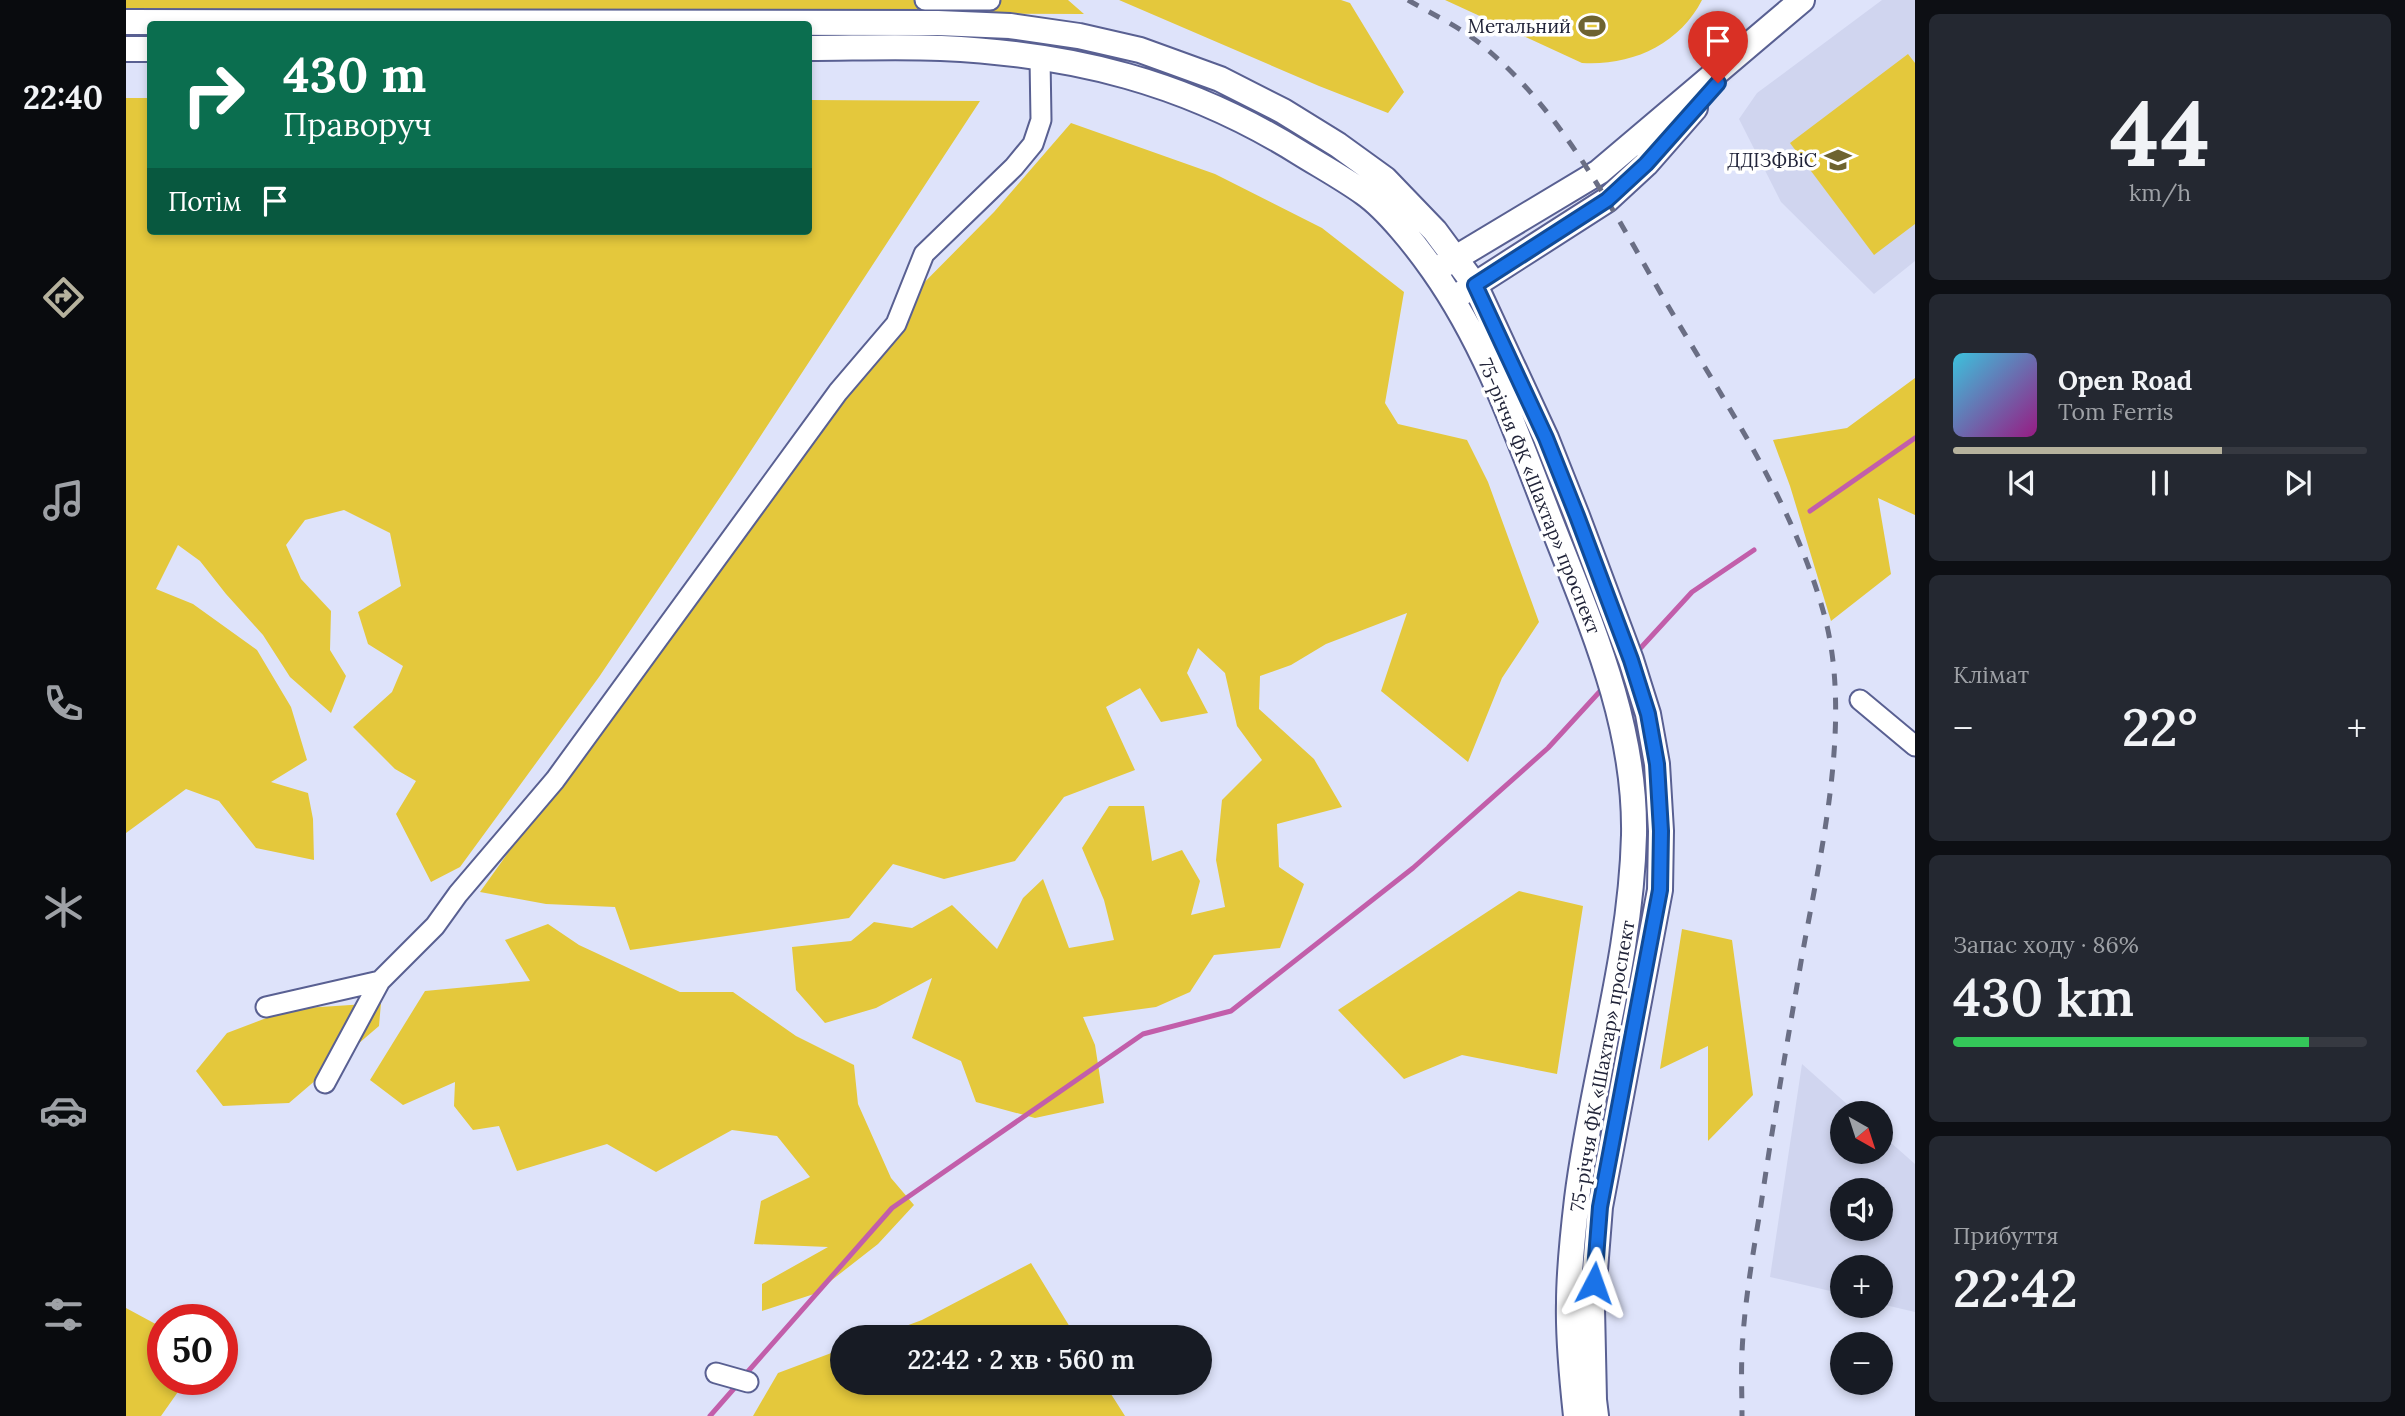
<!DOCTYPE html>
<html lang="uk">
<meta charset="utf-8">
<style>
:root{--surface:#171b24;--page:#242831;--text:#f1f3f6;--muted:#9ea1a6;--line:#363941;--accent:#b6b29d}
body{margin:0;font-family:Lora,serif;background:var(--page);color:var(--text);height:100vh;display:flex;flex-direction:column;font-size:26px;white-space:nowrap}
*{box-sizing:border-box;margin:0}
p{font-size:23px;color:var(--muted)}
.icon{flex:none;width:38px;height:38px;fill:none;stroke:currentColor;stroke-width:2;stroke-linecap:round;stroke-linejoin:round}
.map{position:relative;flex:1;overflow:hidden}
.drawer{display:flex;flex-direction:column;gap:14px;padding:14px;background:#0d0f14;width:490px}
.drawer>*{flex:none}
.hud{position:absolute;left:21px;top:21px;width:665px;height:214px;border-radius:7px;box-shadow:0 4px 10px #0003;background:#0b6e4f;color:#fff;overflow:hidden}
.needle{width:46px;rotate:141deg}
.fabs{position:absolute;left:1704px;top:1101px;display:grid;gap:14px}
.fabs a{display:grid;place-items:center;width:63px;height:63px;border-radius:50%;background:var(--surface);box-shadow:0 4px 10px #0003;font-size:35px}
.speed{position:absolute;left:21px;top:1304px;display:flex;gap:14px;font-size:35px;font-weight:700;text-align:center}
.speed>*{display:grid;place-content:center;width:91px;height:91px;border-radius:50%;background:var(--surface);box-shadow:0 4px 10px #0003;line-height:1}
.speed .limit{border:10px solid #d22;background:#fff;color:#111}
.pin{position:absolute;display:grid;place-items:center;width:60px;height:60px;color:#fff;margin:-72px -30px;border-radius:50% 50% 50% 0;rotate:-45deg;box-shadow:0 0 7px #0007}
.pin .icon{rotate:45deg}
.me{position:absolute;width:77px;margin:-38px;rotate:4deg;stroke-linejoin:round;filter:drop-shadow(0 0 5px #0008)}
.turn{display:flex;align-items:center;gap:24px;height:147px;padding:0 21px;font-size:32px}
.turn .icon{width:91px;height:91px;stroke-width:2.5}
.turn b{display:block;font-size:49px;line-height:60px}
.then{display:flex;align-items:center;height:66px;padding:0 21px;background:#0003;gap:14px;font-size:26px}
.big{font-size:52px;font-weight:600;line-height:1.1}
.drawer .widget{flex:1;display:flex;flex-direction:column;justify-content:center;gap:10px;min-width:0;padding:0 24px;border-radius:10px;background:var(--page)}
.drawer .dial{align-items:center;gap:0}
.dial b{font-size:91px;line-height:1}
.song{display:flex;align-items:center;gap:21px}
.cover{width:84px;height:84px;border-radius:10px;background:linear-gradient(135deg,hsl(190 70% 55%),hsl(310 70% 35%))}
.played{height:7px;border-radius:4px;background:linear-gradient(90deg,var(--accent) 65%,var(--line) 65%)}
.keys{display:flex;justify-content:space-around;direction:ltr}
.heat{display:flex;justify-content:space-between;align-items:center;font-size:38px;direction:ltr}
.charge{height:10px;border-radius:5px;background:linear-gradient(90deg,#34c759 86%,var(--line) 0)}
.trip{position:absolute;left:704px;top:1325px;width:382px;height:70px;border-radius:35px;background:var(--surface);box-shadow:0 4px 10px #0003;font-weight:600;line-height:70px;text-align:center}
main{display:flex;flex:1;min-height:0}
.tab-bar{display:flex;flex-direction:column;width:126px;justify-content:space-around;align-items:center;background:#090b0e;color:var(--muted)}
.tab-bar .icon{width:49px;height:49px}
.tab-bar .active{color:var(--accent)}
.tab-bar b{font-size:32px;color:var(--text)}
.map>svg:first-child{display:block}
</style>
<main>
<nav class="tab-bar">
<b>22:40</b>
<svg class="icon active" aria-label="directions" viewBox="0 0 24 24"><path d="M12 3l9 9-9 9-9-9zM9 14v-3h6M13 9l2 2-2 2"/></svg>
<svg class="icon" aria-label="music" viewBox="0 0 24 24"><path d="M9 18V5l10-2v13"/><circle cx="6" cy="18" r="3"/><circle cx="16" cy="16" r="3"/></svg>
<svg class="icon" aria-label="phone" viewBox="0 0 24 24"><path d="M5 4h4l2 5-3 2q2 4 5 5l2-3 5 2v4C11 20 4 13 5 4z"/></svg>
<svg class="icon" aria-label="climate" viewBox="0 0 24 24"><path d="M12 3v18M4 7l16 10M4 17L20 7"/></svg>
<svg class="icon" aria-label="car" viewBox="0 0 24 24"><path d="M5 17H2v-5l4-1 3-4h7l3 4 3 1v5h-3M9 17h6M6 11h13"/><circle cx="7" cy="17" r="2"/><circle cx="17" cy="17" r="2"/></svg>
<svg class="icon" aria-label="filters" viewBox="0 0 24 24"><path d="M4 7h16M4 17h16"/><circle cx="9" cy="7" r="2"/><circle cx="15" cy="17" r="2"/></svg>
</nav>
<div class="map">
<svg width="1789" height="1416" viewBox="0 0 1789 1416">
<rect width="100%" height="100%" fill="#dee3fa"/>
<path fill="#d0d5ef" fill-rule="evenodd" d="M1756 0H1789V261L1748 294 1655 202 1613 119 1631 93Z
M1676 1064 1731 1113H1717V1152H1755V1134L1789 1164V1312L1755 1304V1267H1717V1294L1644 1277ZM1717 1190H1755V1228H1717Z"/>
<path fill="#e4c83c" d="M0 0H942L958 14 0 10Z
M993 0H1215L1224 3 1278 92 1262 113 1193 86Z
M1319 0H1576C1553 45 1505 66 1456 63Z
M1782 54 1789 63V224L1748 255 1664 143Z
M0 98H24V231H682L683 100 854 101 609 475 473 677 334 867 305 882 270 814 290 781 269 769 227 727 266 692 277 666 242 644 232 612 275 586 264 533 218 510 179 520 160 545 175 579 205 611 204 650 220 676 205 713 164 677 137 635 100 594 74 561 52 545 30 589 67 604 131 650 165 707 181 760 145 782 182 793 187 819 188 860 130 848 93 801 60 789 0 833Z
M945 123 1089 174 1196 228 1278 292 1259 403 1272 424 1341 440 1362 482 1413 622 1376 678 1342 762 1255 691 1281 613 1200 644 1165 665 1134 676 1133 709 1188 759 1216 807 1151 824 1153 867 1178 884 1154 948 1088 955 1064 992 1030 1007 957 1017 969 1045 978 1103 909 1118 850 1102 835 1061 786 1038 806 978 750 1008 699 1023 670 990 666 947 725 941 748 922 786 928 826 905 871 949 897 898 917 879 943 948 988 940 978 900 956 848 983 806H1018L1026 861 1056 850 1074 881 1065 915 1099 907 1090 860 1096 800 1136 760 1111 726 1099 673 1072 648 1061 673 1082 713 1035 722 1014 688 980 707 1009 770 938 797 889 861 818 879 767 864 723 918 504 950 489 907 420 904 354 892 769 312 868 212Z
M1789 378V515L1752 498 1765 574 1705 621 1664 486 1647 440 1721 428Z
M1393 891 1457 906 1431 1074 1336 1055 1278 1079 1212 1010Z
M422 924 453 945 554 992H607L670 1036 728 1065 732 1104 765 1178 788 1205 752 1244 688 1294 636 1311V1284L702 1247 628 1244 635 1201 684 1177 651 1136 606 1130 530 1172 481 1144 391 1171 373 1126 347 1130 328 1106 329 1082 277 1105 244 1080 299 991 404 981 379 940Z
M1556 929 1606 940 1627 1095 1582 1141V1046L1534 1069Z
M255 1003 253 1026 163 1103 97 1106 70 1071 101 1033 164 1009Z
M905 1263 950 1337H750L796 1320Z
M0 1308 37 1328V1379H61L35 1416H0Z
M716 1349V1382L978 1383 999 1416H627L652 1373Z"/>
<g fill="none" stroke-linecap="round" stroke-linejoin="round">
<path stroke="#c25eaa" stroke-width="5" d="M1684 511 1789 438
M1510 653 1566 592 1628 550
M618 1376 766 1208 1017 1034 1105 1011 1287 868 1422 748 1477 688
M584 1416 612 1384"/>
<g stroke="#596092" stroke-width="23">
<path id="minor" d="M799 0H864
M1734 700 1789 746
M140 1007 254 981 309 926 332 894 429 780 712 392 770 324 798 254 888 167 907 144 915 120 914 58
M199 1083 254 981
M590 1373 622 1382"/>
</g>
<g stroke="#596092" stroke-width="28">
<path id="major" d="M0 22 812 23 884 26 953 36 1014 50 1094 79 1157 111 1212 145 1259 179 1309 231 1349 285 1420 438 1451 516 1505 660 1522 714 1531 764 1535 831 1534 890 1474 1207 1466 1308 1468 1400 1470 1416
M682 48C726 48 771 46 815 48 947 54 1060 82 1174 153 1195 166 1217 178 1238 193 1261 209 1291 247 1307 270 1360 345 1390 432 1423 517 1463 620 1510 722 1508 835 1505 959 1466 1077 1451 1199 1447 1233 1443 1269 1443 1303 1442 1340 1446 1379 1450 1416
M0 49H24
M1318 265 1473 172 1676 0
M1336 293 1481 200 1520 164 1569 108"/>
</g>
<use href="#minor" stroke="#fff" stroke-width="19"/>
<use href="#major" stroke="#fff" stroke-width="24"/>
<path stroke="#6a6e84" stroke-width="5" stroke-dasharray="12 12" stroke-linecap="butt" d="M1282 0C1306 14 1334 27 1356 45 1437 112 1486 209 1538 299 1597 400 1666 499 1698 614 1727 719 1695 851 1676 956 1662 1039 1647 1122 1635 1205 1627 1254 1618 1304 1616 1353 1615 1374 1616 1395 1616 1416"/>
</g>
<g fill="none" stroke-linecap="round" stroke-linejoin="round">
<g stroke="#114b97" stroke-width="18">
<path id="route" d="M1468 1283 1474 1207 1534 890 1535 831 1531 764 1522 714 1505 660 1451 516 1420 438 1349 285 1481 200 1520 164 1592 83"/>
</g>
<use href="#route" stroke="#1a73e8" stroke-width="12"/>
</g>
<defs>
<g id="stadium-bare" transform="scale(2.1)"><path d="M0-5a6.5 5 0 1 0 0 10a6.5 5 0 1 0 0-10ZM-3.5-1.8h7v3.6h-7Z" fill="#6e6330" stroke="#fff" stroke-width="2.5" paint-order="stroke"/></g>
<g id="university-bare" transform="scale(2.1)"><path d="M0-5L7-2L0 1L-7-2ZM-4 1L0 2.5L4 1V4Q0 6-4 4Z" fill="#6e6330" stroke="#fff" stroke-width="2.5" paint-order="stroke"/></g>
</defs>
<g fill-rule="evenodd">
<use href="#stadium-bare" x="1466" y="26"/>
<use href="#university-bare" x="1712" y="160"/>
</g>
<g text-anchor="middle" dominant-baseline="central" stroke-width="7" stroke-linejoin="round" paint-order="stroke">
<g font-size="19" fill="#212439" stroke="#fff" text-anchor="end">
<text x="1445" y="26">Метальний</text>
<text x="1691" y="160">ДДІЗФВіС</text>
</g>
<g font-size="19" fill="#212439" stroke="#fff">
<text transform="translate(1414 496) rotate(68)">75-річчя ФК «Шахтар» проспект</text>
<text transform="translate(1476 1066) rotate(-80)">75-річчя ФК «Шахтар» проспект</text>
</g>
</g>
</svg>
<div class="fabs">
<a><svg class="needle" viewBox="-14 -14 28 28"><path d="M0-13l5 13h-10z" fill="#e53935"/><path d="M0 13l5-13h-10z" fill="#9ea1a6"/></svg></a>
<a><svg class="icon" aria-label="sound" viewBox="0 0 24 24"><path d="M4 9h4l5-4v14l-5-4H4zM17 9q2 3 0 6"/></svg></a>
<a>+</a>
<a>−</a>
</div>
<div class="speed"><div class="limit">50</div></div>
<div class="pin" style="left:1592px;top:83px;background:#d93025"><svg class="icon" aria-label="arrive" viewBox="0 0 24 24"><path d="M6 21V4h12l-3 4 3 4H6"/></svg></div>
<svg class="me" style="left:1468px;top:1283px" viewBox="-20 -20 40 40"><path d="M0-17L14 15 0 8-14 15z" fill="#1a73e8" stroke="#fff" stroke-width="4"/></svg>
<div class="trip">22:42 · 2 хв · 560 m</div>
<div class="hud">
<div class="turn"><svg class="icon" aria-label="right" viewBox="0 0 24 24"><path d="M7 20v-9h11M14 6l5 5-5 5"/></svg><div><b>430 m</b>Праворуч</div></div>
<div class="then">Потім<svg class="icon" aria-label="arrive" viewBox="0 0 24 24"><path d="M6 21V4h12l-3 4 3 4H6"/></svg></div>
</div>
</div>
<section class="drawer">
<div class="widget dial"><b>44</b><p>km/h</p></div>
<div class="widget">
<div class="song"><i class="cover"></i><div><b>Open Road</b><p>Tom Ferris</p></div></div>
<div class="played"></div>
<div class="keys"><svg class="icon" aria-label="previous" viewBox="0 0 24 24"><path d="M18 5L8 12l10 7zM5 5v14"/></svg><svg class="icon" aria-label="pause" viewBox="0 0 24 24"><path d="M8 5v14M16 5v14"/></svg><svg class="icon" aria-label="next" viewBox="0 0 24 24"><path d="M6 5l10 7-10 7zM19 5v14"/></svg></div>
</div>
<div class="widget"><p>Клімат</p>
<div class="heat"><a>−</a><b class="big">22°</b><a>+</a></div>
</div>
<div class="widget"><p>Запас ходу · 86%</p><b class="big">430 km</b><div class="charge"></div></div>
<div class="widget"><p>Прибуття</p><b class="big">22:42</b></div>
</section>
</main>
